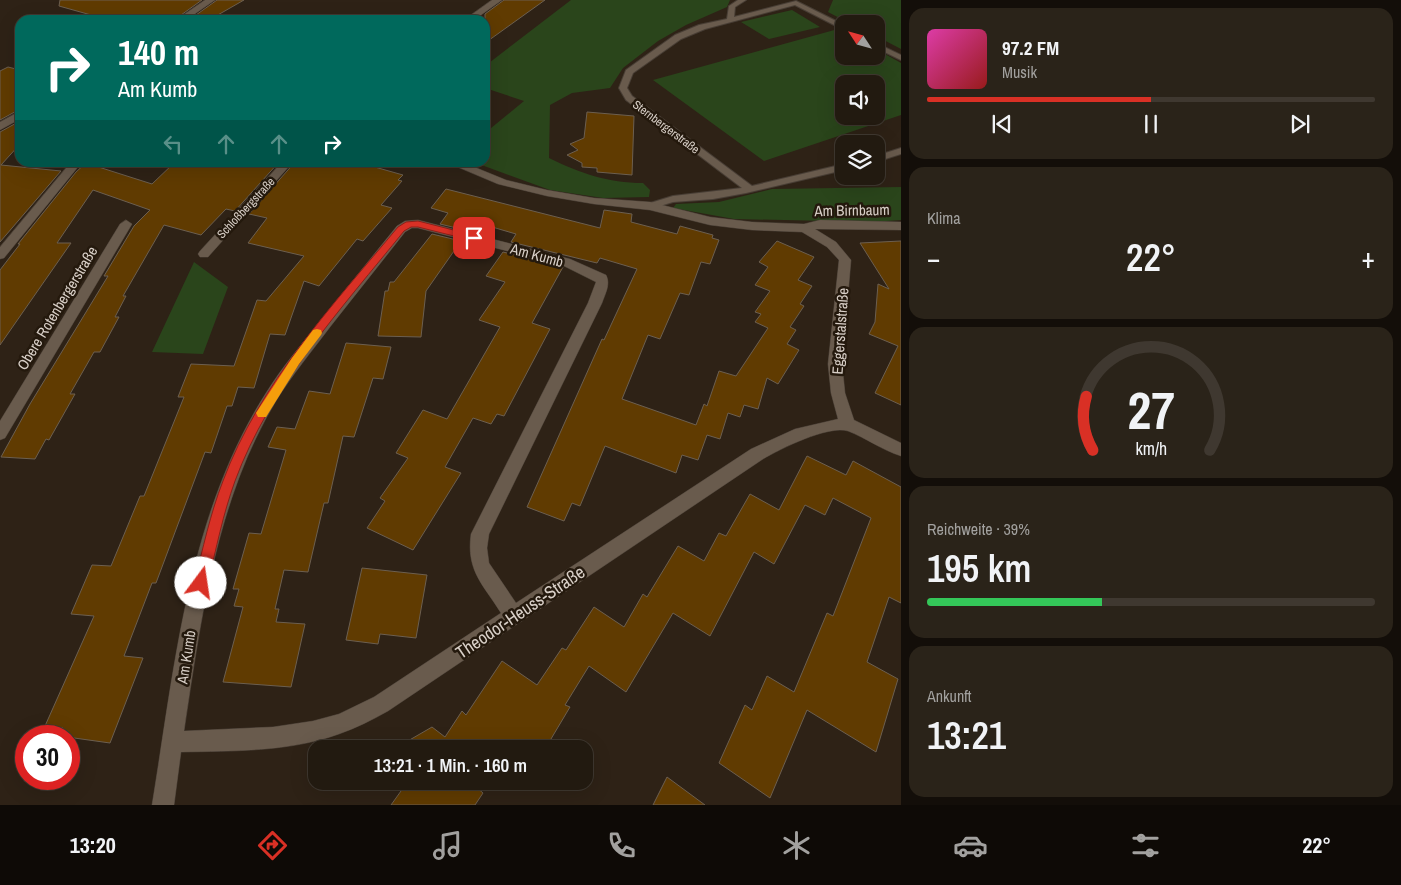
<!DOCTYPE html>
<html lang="de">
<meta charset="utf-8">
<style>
:root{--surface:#221a10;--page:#2a2319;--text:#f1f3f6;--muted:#a2a19f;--line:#3f3830;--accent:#d93025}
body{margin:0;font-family:"Archivo Narrow",sans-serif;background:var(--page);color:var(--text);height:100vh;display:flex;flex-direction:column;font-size:19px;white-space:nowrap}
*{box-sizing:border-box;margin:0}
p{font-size:16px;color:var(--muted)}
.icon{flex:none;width:28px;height:28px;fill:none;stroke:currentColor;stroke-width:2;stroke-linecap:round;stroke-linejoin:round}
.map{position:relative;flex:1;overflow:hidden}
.drawer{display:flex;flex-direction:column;gap:8px;padding:8px;background:#130e09;width:500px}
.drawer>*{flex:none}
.guide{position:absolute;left:15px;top:15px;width:475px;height:152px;border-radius:15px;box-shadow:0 5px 20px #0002,0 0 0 1px var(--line);background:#00695c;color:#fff;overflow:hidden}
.needle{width:32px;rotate:306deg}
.controls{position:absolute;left:835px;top:15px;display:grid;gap:10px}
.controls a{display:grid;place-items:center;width:50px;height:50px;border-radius:10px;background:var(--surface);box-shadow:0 5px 20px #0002,0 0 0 1px var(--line);font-size:25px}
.speed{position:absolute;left:15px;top:725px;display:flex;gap:10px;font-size:25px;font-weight:700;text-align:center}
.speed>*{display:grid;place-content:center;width:65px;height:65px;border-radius:50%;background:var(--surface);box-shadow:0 5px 20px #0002,0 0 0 1px var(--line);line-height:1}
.speed .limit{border:8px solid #d22;background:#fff;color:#111}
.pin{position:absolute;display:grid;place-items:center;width:42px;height:42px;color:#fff;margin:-21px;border-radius:10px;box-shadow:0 2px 8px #0006}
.me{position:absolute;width:55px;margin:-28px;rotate:14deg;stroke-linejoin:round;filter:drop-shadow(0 0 4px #0008)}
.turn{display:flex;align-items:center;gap:18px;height:105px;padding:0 20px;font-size:22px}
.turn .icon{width:65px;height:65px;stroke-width:2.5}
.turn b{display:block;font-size:35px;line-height:42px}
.lanes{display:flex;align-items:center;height:48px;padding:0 20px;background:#0003;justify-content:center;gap:25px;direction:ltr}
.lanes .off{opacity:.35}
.big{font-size:38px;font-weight:600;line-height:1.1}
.drawer .tile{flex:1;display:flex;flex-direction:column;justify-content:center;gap:8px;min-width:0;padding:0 18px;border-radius:15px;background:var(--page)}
.drawer .dial{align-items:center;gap:0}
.dial svg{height:130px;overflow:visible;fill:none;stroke:var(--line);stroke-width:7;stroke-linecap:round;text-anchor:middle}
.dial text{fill:var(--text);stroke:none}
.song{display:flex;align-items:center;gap:15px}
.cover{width:60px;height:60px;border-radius:8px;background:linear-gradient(135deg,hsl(320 70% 55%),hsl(0 70% 35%))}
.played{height:5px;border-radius:2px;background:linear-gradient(90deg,var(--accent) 50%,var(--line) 50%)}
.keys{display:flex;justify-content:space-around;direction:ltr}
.heat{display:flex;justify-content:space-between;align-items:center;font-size:28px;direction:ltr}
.charge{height:8px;border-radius:4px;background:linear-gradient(90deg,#34c759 39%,var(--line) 0)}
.trip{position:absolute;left:308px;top:740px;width:285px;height:50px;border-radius:15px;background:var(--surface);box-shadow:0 5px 20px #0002,0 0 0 1px var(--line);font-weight:600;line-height:50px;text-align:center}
.tab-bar{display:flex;height:80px;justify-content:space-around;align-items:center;background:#0e0a06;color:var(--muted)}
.tab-bar .icon{width:35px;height:35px}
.tab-bar .on{color:var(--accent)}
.tab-bar b{font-size:22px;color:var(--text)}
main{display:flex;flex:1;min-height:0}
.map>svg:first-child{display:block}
</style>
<main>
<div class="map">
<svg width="901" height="805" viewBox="0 0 901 805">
<rect width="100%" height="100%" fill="#2e2216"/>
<path fill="#2a451b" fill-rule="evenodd" d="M571 0H730L727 7 686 25 658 41 623 68 610 88 572 93 550 105 549 158C580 173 608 183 643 183L650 190 649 197 603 198 550 190 476 163 485 162V133L524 101 485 88V66Z
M833 0H901V49L876 36V24H851L828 12Z
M792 10 820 27 769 39 741 22Z
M838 29 844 32V56H876V49L901 63V115L764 161 653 80ZM844 84H876V116H844Z
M901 187V220L873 222 734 219 673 208 676 204 719 202 772 189Z
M194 262 228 287 203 354 152 352Z"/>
<path fill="#603b01" stroke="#6c5f50" d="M60 0H202L174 20H109L59 6Z
M217 0H244L209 20H189Z
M504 0H545L485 43V14Z
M8 67 20 70V109L0 120V71Z
M587 112 634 116 632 175 597 172V168L582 167V163L567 155 578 150 570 144 584 138Z
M20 121V144L1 165 61 171 0 242V132Z
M175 162H279L235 211 226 209 201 235 164 225 123 296H126L115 317H119L100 352H94L70 394H75L49 440 46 439 35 459 1 457 30 404 108 276H104L134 226 150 210 93 190 57 243H71L0 345V270L20 244H18L76 172 86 163 152 184Z
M295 162H357L403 175 398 180 402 181 381 205 392 208 363 241 357 239 319 286 304 281 285 335 270 334 254 388 238 387 232 406H227L211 453 205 452 156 583H152L124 656 143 658 110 743 60 736 63 728 45 726 94 616 71 614 92 565 111 566 140 496H144L184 397H178L191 364 234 366 257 300 266 301 304 256 248 243 267 218 249 214Z
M446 189 600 228 604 210 632 214 631 222 677 234 680 226 713 235 712 238 719 240 710 264 701 262 689 295 680 293 660 339 648 335 622 399 696 425 704 404 707 406 719 371 736 376 768 328 755 322 761 314 755 312 770 291 755 285 768 267 759 262 777 241 814 257 798 280 812 286 800 304 804 306 790 327 796 330 787 344 799 350 778 384 767 378 758 409 744 405 740 417 728 413 720 439 707 435 698 460 682 455 676 473 605 446 580 506 572 503 564 521 527 507 602 339 604 340 637 269 600 258 597 263 511 242 516 234 475 222 469 231 440 224 448 213 431 208Z
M432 234 461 241 426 291 421 337 378 336 385 291H388L390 282H394Z
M901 241V405L875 393 898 346 869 334 875 322 878 284 889 289 860 243Z
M503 252 563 267 532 323 550 329 504 416 497 414 491 424 473 418 445 467 461 473 413 550 367 528 385 501 380 498 408 458 396 453 423 410 447 419 500 327 479 320 505 282 486 276Z
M346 343 391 347 383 379 373 378 354 437 343 436 328 503H324L308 572 284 570 275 609H279L276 622 305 624 291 687 223 682 243 607 234 606 239 589H233L249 533 261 534 286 450 268 447 277 427 295 429 309 391 330 394Z
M807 456 846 475 853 461 901 487V603L889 597 867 662 898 679 876 752 807 710 770 798 719 763 745 705 752 710 767 676 794 692 827 613 833 616 871 518 833 498 825 515 805 505 774 564 754 552 710 636 673 613 626 692 589 666 565 705 570 707 545 749H394L432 727 445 737 462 711 466 715 502 661 537 685 562 648 566 650 594 607 624 627 643 594 647 597 678 546 704 561 719 533 726 536 750 494 779 510Z
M362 568 427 575 416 638 380 634 378 644 346 640Z
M667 777 705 805H653Z
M403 781H469L483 793 475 805H391L406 784Z"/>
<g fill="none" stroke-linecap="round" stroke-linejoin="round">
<g stroke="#483e35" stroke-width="2">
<path id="lane" d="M738 0H746L735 7 734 17 796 1 844 25V30L795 5 705 29 681 39 633 73 627 88 632 96 752 186 844 164V170L746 193 713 199 673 202 650 209 647 208V204L673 196 742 188 626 100 619 88 626 70 675 35 699 25 727 19 729 6Z
M876 43 901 55V60L876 48Z
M901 148V154L876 162V156Z"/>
</g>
<g stroke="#483e35" stroke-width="1">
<path id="street" d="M205 0H215L186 20H176Z
M492 0H502L474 20H464Z
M20 111V119L0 130V122Z
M71 162H82L4 258 0 259V247Z
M282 162H293L208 257H200L198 254 200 251Z
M446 162H462L506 180 547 190 594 198 650 202 710 217 752 222 804 224 820 220 901 222V230L815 229 836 242 851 260 842 364 845 393 854 420 901 443V456C882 450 866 438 848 431 828 425 780 449 763 459L388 711C372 720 356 728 339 734 289 752 233 751 181 752L174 805H152C175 665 188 515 266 393 282 367 302 344 321 320 346 289 371 258 397 226L405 221 418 220 570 259 606 275C611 284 605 294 602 303L489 534 487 548 489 563 516 603 751 449 795 429 838 419 831 393 828 364 839 260 827 247 802 232 752 230 710 225 650 210 594 204 547 196 498 184ZM412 228H418L562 265 596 282 588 303 471 534C466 571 483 584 501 613L374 697 339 714 313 721 273 727 184 731C201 619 216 500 276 401 292 375 312 351 330 327 355 295 380 264 405 232Z
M126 220 132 224 5 438 0 440V421L120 224Z"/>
</g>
<use href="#lane" fill="#695b4d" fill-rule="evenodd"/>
<use href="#street" fill="#695b4d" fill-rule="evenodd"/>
</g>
<path fill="#d93025" stroke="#8d1f18" d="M418 221 477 236 478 238 474 241 418 227H411L404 231C342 308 270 386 235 481 223 514 216 549 208 583L206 588 201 590 196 588 194 583C203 549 210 514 223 481 259 384 333 305 398 227L406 222Z"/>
<path fill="#f59e0b" d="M317 329 321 330 322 333 321 335 299 364 266 417H258L256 413 258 410 292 358 313 330Z"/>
<g text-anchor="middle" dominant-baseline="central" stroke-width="5" stroke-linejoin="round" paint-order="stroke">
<g font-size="12" fill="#d8cfc7" stroke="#24190d">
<text transform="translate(666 127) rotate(37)">Sternbergerstraße</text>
<text transform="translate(246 208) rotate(-47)">Schloßbergstraße</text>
</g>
<g font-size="15" fill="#d8cfc7" stroke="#24190d">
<text transform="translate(852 210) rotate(-1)">Am Birnbaum</text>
<text transform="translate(537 255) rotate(15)">Am Kumb</text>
<text transform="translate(57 308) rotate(-59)">Obere Rotenbergerstraße</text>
<text transform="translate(840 331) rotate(-86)">Eggerstalstraße</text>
<text transform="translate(186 657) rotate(-81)">Am Kumb</text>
</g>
<g font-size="18" fill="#d8cfc7" stroke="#24190d">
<text transform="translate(520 612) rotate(-34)">Theodor-Heuss-Straße</text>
</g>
</g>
</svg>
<div class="controls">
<a><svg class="needle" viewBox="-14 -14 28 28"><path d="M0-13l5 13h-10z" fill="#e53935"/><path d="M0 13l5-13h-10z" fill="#a2a19f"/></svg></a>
<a><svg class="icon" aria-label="sound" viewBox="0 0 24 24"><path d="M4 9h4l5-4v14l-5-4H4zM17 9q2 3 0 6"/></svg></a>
<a><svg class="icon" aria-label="layers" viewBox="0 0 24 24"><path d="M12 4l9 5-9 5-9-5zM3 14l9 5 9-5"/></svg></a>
</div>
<div class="speed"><div class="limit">30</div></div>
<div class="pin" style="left:474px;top:238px;background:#d93025"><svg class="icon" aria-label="arrive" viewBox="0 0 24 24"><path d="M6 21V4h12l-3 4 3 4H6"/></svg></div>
<svg class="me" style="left:201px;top:583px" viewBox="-20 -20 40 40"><circle r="19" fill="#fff"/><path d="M0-13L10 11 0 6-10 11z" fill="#d93025"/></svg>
<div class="trip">13:21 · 1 Min. · 160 m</div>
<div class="guide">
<div class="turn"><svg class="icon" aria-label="right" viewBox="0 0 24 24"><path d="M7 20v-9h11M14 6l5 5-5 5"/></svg><div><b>140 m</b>Am Kumb</div></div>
<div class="lanes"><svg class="icon off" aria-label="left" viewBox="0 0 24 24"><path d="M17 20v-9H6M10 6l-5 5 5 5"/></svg><svg class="icon off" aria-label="ahead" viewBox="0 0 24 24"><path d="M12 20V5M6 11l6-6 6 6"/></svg><svg class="icon off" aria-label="ahead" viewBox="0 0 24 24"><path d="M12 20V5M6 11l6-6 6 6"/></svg><svg class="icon" aria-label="right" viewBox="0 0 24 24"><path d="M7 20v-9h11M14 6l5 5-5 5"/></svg></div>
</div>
</div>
<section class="drawer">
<div class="tile">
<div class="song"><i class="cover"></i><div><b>97.2 FM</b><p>Musik</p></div></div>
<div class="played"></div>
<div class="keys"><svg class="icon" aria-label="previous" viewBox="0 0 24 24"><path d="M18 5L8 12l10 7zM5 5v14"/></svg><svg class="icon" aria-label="pause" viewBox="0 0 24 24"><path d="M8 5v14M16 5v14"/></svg><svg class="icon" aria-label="next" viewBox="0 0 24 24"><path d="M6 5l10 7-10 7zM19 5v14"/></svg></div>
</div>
<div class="tile"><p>Klima</p>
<div class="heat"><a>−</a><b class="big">22°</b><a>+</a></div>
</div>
<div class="tile dial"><svg viewBox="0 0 100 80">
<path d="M14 69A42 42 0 1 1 86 69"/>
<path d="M14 69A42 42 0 0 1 10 36" stroke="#d93025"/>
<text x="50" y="56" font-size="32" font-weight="700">27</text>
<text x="50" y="72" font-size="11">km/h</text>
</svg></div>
<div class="tile"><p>Reichweite · 39%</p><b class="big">195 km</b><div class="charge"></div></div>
<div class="tile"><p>Ankunft</p><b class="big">13:21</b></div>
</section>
</main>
<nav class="tab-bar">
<b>13:20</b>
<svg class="icon on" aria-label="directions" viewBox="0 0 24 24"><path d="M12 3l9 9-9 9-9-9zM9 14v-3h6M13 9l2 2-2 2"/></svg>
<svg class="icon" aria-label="music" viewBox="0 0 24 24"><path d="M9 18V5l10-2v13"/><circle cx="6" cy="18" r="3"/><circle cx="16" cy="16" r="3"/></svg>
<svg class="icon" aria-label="phone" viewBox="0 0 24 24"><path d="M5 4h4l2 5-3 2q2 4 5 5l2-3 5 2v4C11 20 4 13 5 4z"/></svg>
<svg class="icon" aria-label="climate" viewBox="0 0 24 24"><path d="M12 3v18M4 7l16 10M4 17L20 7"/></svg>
<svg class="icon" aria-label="car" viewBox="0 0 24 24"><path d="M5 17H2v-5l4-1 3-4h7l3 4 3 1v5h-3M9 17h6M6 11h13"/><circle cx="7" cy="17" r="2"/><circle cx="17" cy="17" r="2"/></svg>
<svg class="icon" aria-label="filters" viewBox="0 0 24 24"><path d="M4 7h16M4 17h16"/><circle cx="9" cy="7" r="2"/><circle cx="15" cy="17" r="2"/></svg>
<b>22°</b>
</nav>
